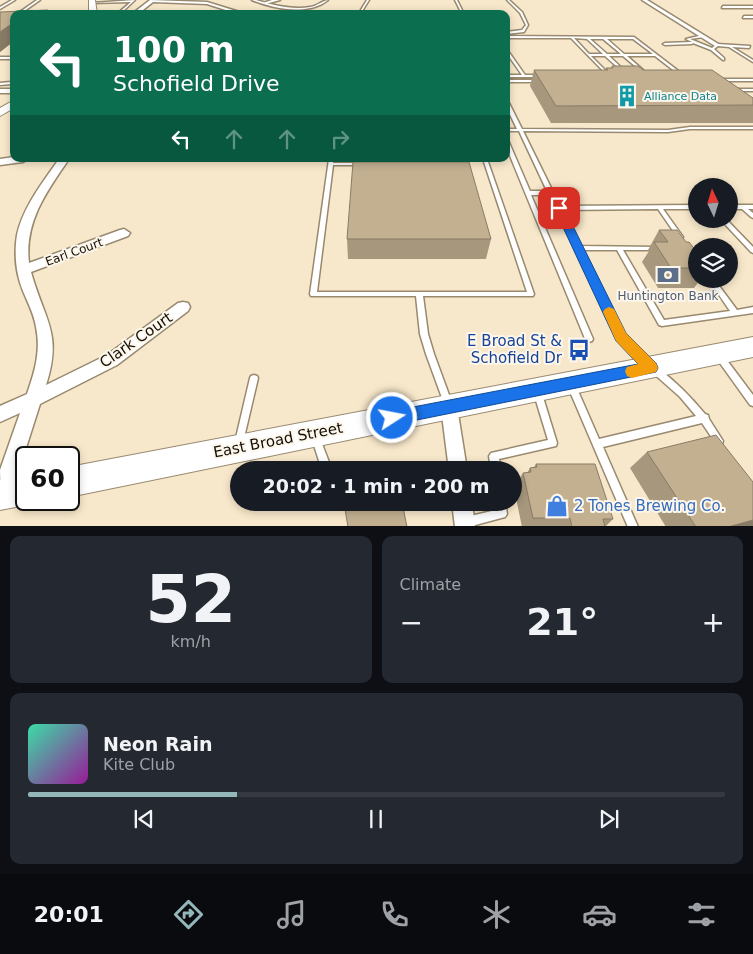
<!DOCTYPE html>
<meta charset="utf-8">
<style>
:root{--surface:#171b24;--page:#242831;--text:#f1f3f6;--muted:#9ea1a6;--line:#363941;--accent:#94b7bc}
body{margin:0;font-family:"DejaVu Sans",sans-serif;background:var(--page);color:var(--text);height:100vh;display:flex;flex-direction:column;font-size:19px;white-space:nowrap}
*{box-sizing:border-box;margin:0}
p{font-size:16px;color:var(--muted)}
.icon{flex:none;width:28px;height:28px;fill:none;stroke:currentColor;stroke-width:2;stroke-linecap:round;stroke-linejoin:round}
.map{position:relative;height:526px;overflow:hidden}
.panel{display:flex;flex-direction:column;gap:10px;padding:10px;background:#0d0f14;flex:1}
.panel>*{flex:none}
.hud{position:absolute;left:10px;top:10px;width:500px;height:152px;border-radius:10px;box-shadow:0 2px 8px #0003;background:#0b6e4f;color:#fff;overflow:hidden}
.needle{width:32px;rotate:356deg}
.fabs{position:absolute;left:688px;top:178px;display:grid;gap:10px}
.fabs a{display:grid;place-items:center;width:50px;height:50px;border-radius:50%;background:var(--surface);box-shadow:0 2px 8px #0003;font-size:25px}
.speed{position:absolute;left:15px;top:446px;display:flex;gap:10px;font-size:25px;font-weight:700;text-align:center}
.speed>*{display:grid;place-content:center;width:65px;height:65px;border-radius:50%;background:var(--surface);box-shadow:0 2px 8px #0003;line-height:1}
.speed .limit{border:2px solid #111;border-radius:8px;background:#fff;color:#111}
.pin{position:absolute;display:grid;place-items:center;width:42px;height:42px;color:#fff;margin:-21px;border-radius:10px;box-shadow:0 2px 8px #0006}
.me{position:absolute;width:55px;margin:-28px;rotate:79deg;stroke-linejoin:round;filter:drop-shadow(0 0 4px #0008)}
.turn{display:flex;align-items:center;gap:18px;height:105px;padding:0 20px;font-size:22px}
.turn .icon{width:65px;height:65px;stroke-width:2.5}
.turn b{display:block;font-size:35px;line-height:42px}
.lanes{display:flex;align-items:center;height:48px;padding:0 20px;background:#0003;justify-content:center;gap:25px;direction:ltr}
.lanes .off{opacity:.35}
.big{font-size:38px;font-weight:800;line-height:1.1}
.panel .card{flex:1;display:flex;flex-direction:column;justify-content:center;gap:8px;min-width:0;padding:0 18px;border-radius:10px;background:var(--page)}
.panel .dial{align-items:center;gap:0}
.dial b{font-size:65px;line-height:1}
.song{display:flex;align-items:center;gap:15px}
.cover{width:60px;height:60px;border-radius:8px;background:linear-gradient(135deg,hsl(160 70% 55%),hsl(300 70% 35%))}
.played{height:5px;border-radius:2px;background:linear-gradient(90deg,var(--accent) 30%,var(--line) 30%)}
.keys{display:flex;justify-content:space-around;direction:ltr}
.heat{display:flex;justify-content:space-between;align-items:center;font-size:28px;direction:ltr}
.panel .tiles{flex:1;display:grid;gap:10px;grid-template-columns:1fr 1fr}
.card:last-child{grid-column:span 2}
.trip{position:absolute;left:230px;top:461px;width:292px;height:50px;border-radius:25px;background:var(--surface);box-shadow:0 2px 8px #0003;font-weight:800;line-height:50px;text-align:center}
.tabs{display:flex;height:80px;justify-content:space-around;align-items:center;background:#090b0e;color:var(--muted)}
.tabs .icon{width:35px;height:35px}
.tabs .current{color:var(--accent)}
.tabs b{font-size:22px;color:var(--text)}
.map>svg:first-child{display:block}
</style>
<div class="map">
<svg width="753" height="527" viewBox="0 0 753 527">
<rect width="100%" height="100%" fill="#f8e8cb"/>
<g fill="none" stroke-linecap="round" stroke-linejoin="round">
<g stroke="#98896f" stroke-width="3">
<path id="service" d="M12 0H15L0 9V7Z
M37 0H40L20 14H17Z
M135 0 120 14H117L131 2 92 3Z
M252 0H256C273 5 292 10 310 7 317 6 322 1 328 0 308 16 274 9 252 0Z
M367 0H369L361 13H359Z
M455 0H457L464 14H462Z
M507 0H509L522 12 528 25 524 32 506 34V32L522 30 526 25 520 13Z
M723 6H753V8H722Z
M744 16H753V18H743Z
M703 35 704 37 690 39 712 48 717 44 750 46 749 48 732 47 753 60V62L729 47 718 46 714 49 724 58V60H723L711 50 693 43 692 44 665 45 663 44 665 43 692 42 686 39Z
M506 36 634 37 681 73 678 75H676L677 73 655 56H627L643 70V72H642L623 56H609L625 71 626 72 624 73 605 56H591L611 76 609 77 571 38H506ZM574 38 587 39 603 54H589ZM590 39H603L621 54H607ZM607 39H633L653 54H624Z
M506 48 525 75H540L542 76 541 77H506V75H522L506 52Z
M0 57H14V59H0Z
M718 79H753V81H719L717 80Z
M14 80V83L12 84 0 85V83L10 82Z
M506 80H539L541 81 539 82H506Z
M731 89H753V91H732L730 90Z
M506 100 508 101 522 129 668 130 690 127H753V129H690L668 132 523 131 560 206 696 205V209H663L683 237 680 239 678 238 658 209 562 210 580 246 657 247 658 248 657 249 655 250H623L664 320 730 311 708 279H714L737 310 753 307V313L662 326 659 325 617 250H582L624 335 649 361 650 363 649 365 646 366 643 365 618 339 549 195H531L593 339 592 341 589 342 586 341 506 146V139L508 140 530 191H547L519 131H506V129H517L506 106Z
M329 159H333V163H361L363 164 361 165H333L317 292H527L483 159H487L534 294 533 296H423L428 334 434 354 452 403 451 406 448 407 445 406 426 354 420 334 416 296H311L310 294Z
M729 205H753V209H748L753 213V218L751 217 742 209H729Z
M720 219H726L753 247V253L751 252Z
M720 354 723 355 753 395V406L750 405 717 359 716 357 717 355Z
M656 368 659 369C676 382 691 397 705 414L708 415 709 419 723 441 722 444 719 445 716 444 702 423 603 447 638 527H628L568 387 569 384 572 383 575 384 599 439 696 416 680 397 653 373 652 371 653 369Z
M254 375 257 376 258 378 243 442 242 445 239 446 236 445 235 442 250 378 251 376Z
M538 390 541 391 542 394 557 443 556 446 499 459 501 470H491L489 456 491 453 548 440 534 394 535 391Z
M316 435 319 436 332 470H322L312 439 313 436Z
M495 502H505L507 514 505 517 468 527 462 526 461 522 462 518 496 510Z"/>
</g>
<g stroke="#98896f" stroke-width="3">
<path id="minor" d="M150 0 207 2 246 14H238L207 4 153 2 138 14H132Z
M272 0H280L265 4 263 3Z
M642 0H647L720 45 715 46Z
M0 89H14V93H0Z
M14 157 28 159 23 162 0 165V159Z
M59 159H69C47 191 24 222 29 263L120 230 124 229 130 233 128 236 31 272C44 320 63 332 46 385L107 355 178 303 183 302 188 303 190 307 188 311 117 365 40 404 11 495 8 502 1 505 0 470 20 413 0 422V406L27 394C35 371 41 351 36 327 34 314 28 303 23 291 16 274 14 253 17 235 23 207 43 182 59 159Z
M449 399 455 402 457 407 467 470H449L441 407 443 402Z
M452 502H472L475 527H455Z"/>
</g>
<g stroke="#98896f" stroke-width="2">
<path id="secondary" d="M89 0H95L97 14H89Z
M14 100V108L0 116V108Z"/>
</g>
<g stroke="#98896f" stroke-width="2">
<path id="primary" d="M753 337V357L69 497V467Z
M26 475V500L37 501 26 505 0 510V480Z"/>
</g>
<use href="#service" fill="#fff" fill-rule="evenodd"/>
<use href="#minor" fill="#fff" fill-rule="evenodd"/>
<use href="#secondary" fill="#fff" fill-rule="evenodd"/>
<use href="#primary" fill="#fff" fill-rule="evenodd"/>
</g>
<path fill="#a7977d" d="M0 12 14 14V41L0 52Z
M612 66 643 70 753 98V123H551L530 86 534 70H605L606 68H611Z
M659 230 686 242 696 251V279H701L694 288H658L642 262 649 251 648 250Z
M347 239H491L486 259H348Z
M647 452 752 527H666L630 468Z
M536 464 613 519 605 527H522L514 488 523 473H527L530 468 534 467Z"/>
<path fill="#887b66" d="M48 10 50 14H44Z
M10 25 14 32V41L0 52V32Z
M753 520V526L752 527H728Z"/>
<path fill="#c2b091" stroke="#887b66" d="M48 10 44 14H14V24L10 25 0 32V12Z
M612 66H638L643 70H712L753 98V105L556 106 534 70H608L606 68H613Z
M353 162H469L491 239H347Z
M659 230H677L686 242H689L696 251V268H671L654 242H668Z
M716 435 753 482V520L728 527H696L647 452Z
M536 464H595L613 519H603L605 527H572L570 518H533L523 473 531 472 530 468 537 467Z
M376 502H402L407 527H348L345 509Z"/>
<path fill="#1a73e8" stroke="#114b97" d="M559 205 564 208 626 333 656 363 658 368 656 372 392 425 386 423 384 418 386 413 392 411 638 364 616 341 554 208Z"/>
<path fill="#f59e0b" d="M609 307 614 309 626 333 656 363 658 368 656 372 632 378 627 376 625 371 627 367 638 364 616 341 603 312 605 309Z"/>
<defs>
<g id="building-bare" transform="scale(1.725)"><path d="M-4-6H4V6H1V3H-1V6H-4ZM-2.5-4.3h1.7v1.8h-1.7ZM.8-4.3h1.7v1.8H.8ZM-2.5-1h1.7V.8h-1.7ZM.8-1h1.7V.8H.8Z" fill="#0f9aa8" stroke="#fdf6eb" stroke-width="2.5" paint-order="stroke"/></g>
<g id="bank-bare" transform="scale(1.725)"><path d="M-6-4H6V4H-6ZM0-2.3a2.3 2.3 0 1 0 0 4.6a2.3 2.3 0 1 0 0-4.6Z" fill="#5c6f8a" stroke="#fdf6eb" stroke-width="2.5" paint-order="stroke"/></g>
<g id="bus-bare" transform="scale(1.725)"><path d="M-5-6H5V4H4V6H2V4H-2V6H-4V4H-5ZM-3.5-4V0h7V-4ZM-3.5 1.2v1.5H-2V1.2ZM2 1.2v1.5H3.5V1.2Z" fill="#1a4fb4" stroke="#fdf6eb" stroke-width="2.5" paint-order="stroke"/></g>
<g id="shop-bare" transform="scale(1.725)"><path d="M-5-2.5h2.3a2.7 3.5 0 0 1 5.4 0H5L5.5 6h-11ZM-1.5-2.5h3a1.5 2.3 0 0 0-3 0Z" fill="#3f7fe0" stroke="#fdf6eb" stroke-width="2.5" paint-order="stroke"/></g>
</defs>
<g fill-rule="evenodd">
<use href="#building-bare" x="627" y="96"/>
<use href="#bank-bare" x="668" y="275"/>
<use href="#bus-bare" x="579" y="350"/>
<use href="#shop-bare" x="557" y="506"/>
</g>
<g text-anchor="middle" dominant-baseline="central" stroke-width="4" stroke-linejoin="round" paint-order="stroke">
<g font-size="11" fill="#0d838f" stroke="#fdf6eb" text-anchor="start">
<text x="644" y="96">Alliance Data</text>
</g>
<g font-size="12" fill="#140f06" stroke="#fdf6eb">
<text transform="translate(74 252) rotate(-20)">Earl Court</text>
</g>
<g font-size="12" fill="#4e5e75" stroke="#fdf6eb">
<text x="668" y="296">Huntington Bank</text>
</g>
<g font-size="15" fill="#140f06" stroke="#fdf6eb">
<text transform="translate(136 340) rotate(-35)">Clark Court</text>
<text transform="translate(278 440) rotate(-11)">East Broad Street</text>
</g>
<g font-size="15" fill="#164399" stroke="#fdf6eb" text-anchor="end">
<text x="562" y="341">E Broad St &amp;<tspan x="562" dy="17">Schofield Dr</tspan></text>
</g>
<g font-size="15" fill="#366cbe" stroke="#fdf6eb" text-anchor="start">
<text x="574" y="506">2 Tones Brewing Co.</text>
</g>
</g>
</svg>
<div class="fabs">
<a><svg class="needle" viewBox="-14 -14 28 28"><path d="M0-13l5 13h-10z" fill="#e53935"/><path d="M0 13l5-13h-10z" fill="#9ea1a6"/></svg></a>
<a><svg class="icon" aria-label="layers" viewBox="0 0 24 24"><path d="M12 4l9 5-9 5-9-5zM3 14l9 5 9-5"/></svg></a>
</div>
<div class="speed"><div class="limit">60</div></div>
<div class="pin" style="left:559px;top:208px;background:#d93025"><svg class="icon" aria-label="arrive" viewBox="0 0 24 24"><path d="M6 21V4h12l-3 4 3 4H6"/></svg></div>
<svg class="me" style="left:392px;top:418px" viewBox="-20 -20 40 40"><circle r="17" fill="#1a73e8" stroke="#fff" stroke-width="3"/><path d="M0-11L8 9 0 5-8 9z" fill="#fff"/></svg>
<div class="trip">20:02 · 1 min · 200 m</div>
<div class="hud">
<div class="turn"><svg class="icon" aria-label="left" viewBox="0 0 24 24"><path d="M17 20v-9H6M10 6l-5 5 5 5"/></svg><div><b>100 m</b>Schofield Drive</div></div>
<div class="lanes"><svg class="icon" aria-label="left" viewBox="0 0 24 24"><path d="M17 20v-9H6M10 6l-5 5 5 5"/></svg><svg class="icon off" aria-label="ahead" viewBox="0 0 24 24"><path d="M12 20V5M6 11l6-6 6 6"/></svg><svg class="icon off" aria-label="ahead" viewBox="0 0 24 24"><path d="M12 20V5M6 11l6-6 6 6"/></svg><svg class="icon off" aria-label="right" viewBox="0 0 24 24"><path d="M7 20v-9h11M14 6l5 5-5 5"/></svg></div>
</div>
</div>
<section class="panel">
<div class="tiles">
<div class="card dial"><b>52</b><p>km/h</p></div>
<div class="card"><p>Climate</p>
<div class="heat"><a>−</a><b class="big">21°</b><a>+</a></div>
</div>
<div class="card">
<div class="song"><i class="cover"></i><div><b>Neon Rain</b><p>Kite Club</p></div></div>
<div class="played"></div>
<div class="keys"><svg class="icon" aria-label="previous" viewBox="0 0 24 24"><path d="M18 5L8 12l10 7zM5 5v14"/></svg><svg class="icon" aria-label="pause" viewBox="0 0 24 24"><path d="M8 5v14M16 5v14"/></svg><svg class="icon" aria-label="next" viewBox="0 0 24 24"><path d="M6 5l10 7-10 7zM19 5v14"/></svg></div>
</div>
</div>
</section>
<nav class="tabs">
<b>20:01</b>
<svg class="icon current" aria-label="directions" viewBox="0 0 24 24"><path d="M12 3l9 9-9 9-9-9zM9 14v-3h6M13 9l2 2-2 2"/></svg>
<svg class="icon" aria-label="music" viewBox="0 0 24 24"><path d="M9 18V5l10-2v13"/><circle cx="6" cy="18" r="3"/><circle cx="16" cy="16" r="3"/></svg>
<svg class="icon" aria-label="phone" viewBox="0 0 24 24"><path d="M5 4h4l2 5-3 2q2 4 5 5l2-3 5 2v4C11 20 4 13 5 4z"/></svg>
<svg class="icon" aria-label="climate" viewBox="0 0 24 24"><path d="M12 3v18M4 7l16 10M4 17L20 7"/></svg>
<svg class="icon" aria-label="car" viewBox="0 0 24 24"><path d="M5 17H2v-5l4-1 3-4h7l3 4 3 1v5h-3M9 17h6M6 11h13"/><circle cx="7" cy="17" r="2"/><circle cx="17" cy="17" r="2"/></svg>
<svg class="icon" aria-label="filters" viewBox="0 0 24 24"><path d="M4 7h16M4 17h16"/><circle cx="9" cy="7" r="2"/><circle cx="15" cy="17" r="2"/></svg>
</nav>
